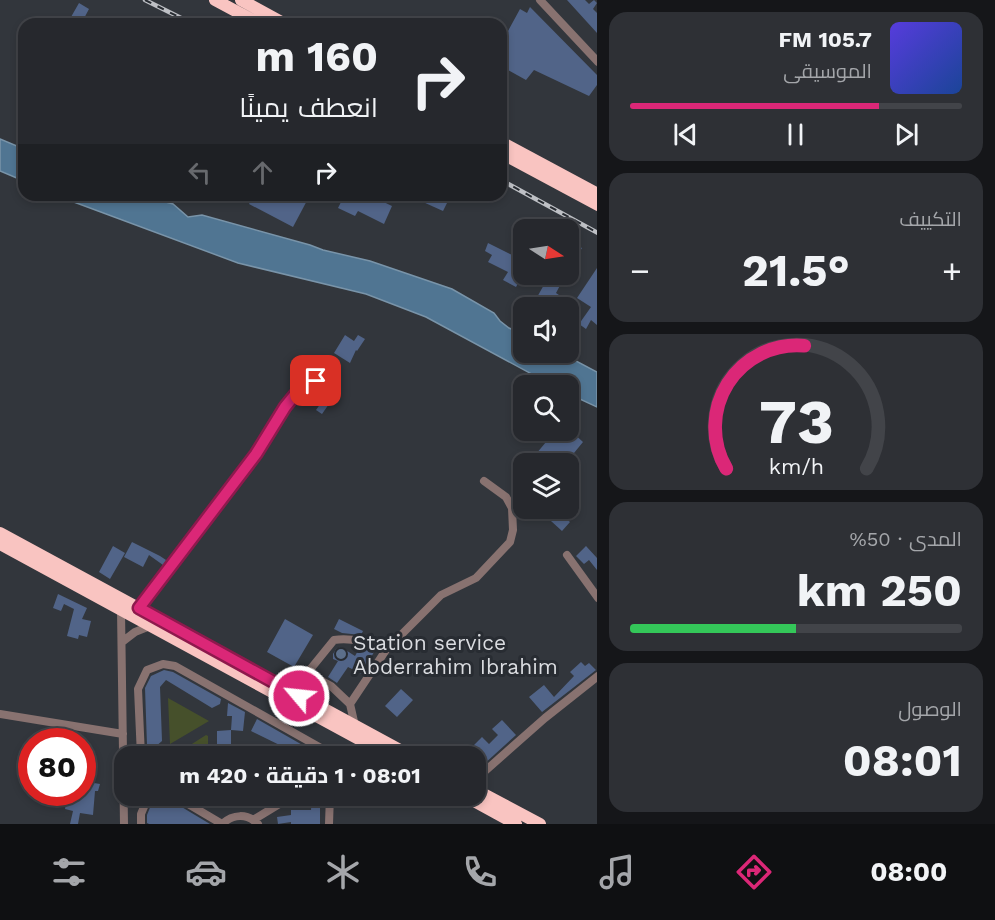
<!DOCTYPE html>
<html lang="ar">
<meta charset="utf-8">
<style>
:root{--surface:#26282d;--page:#2e3035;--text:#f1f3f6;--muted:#a4a6aa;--line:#424449;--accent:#db2777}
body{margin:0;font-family:"Work Sans",Cairo,sans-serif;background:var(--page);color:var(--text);direction:rtl;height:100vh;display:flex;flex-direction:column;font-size:22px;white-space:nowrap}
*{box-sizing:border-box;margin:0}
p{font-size:20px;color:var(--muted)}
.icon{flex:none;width:33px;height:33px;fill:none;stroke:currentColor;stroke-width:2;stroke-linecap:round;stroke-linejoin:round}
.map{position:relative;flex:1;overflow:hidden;direction:ltr}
.drawer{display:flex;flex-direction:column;gap:12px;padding:12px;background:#151619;width:398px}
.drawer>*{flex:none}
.guide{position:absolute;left:18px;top:18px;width:489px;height:183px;border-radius:18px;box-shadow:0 3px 9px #0003,0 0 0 2px var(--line);direction:rtl;background:#26282d;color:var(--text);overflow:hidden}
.needle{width:39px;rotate:102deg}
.buttons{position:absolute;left:513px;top:219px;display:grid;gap:12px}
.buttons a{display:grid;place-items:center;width:66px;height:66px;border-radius:12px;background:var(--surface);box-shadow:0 3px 9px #0003,0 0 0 2px var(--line);font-size:30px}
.speed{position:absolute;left:18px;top:728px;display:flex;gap:12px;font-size:30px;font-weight:700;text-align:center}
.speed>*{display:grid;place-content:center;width:78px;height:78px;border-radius:50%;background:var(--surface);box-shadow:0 3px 9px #0003,0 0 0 2px var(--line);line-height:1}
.speed .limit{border:9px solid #d22;background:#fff;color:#111}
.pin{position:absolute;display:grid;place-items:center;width:51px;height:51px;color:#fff;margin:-26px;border-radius:12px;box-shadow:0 3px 9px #0006}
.me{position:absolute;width:66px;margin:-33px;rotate:298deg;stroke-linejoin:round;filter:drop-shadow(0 0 4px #0008)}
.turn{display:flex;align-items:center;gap:21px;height:126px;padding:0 30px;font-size:27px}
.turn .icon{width:78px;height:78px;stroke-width:2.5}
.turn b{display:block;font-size:42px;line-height:51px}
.lanes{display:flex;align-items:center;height:57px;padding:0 30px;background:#0003;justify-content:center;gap:30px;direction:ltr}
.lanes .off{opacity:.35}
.big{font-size:45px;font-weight:700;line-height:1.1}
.drawer .card{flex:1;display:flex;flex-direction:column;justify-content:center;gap:9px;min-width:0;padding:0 21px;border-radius:18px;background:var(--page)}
.drawer .dial{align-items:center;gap:0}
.dial svg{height:156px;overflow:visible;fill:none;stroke:var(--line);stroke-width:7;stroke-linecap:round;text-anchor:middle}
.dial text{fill:var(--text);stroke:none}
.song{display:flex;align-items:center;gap:18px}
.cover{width:72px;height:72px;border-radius:9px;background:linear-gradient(135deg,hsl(250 70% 55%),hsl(220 70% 35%))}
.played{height:6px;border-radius:3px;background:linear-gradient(90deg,var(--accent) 75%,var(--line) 75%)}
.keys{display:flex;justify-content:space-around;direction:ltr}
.heat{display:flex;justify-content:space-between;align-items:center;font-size:33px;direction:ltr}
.charge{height:9px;border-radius:4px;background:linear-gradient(90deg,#34c759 50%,var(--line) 0)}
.trip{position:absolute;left:114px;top:746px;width:372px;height:60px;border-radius:18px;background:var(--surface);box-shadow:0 3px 9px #0003,0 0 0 2px var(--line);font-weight:700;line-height:60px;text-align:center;direction:rtl}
.tabs{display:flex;height:96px;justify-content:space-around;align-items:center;background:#0f1012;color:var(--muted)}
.tabs .icon{width:42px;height:42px}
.tabs .current{color:var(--accent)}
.tabs b{font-size:27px;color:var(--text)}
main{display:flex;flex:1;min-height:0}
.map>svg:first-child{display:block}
</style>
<main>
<section class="drawer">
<div class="card">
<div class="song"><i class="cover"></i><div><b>105.7 FM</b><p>الموسيقى</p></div></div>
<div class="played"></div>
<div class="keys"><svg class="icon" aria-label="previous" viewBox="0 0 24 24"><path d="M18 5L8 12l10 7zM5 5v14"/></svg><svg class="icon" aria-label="pause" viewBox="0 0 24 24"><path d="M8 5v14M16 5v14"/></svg><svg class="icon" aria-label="next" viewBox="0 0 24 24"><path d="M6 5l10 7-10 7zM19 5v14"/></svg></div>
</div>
<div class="card"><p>التكييف</p>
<div class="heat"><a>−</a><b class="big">21.5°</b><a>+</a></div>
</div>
<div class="card dial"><svg viewBox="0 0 100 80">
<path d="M14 69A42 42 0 1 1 86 69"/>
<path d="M14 69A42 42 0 0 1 54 6" stroke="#db2777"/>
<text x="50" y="56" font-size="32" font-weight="700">73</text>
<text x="50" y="72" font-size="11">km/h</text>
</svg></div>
<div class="card"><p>المدى · 50%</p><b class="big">250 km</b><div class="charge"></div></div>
<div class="card"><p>الوصول</p><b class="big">08:01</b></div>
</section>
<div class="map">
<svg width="598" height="824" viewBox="0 0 598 824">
<rect width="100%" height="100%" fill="#32363c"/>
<path fill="#46502b" d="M168 698 209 721 170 744Z
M206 735 208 736V756H173Z"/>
<path fill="#507592" stroke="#7994a9" stroke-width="1.5" d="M0 139 24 149V181L0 171Z
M55 195H140L173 204 188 217 202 215 310 245 323 250 370 261 452 289 494 313 500 321 509 328 523 334 524 352 561 353 597 372V407L569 394 568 386 552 385 426 317 366 294 238 263Z"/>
<path fill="#516488" d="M567 0H585L589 4 594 0 597 3 593 9 597 13V33Z
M79 3 89 9 81 24H67Z
M530 7 597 75V85L589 96 534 70 526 80 501 66V44L520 9 527 13Z
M254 195H310L293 227 249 204Z
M325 195H353L366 201 369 195 392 206 384 224 358 211 355 216 338 208 341 202Z
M427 195H451L443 211 423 202Z
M568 241 582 248 568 271Z
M488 243 516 257 524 244V273L516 287 503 280 508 272 488 262 492 255 485 251Z
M597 268V325L591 320 586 329 579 324 591 307 577 298Z
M550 274H566L556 293 565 299 559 308H531Z
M345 335 354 341 358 335 365 339 357 351 356 350 350 363 334 353Z
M331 389 338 391 322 414 316 410Z
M556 430H570L583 442 565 464H535L531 460Z
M559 512 570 522 562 531 551 521Z
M132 542 160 556 166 560 163 565 149 555 143 567 124 557Z
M113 546 125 553 110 579 99 572Z
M586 546 597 558V570L589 560 584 564 576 556Z
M58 594 87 608 82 619 91 621 87 637 79 635 78 639 67 636 74 609 64 604 61 611 53 608Z
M285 619 313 635 294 667 267 652Z
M339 619 363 631 361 635 342 633 334 629Z
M341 647 355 656 360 647 374 652 362 674 348 667 337 683 328 677 338 661 333 659V654L336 649Z
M581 662 585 666 589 663 596 670 542 712 529 697 544 685 554 697 574 676 570 672Z
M164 670 173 672 221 699 220 704 212 708 166 680 160 687 162 741 155 747 147 745 145 688 151 676Z
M401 689 413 700 397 717 385 706Z
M228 703 245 712 243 731 231 730 232 716H227Z
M257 719 313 751 314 756H302L251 731Z
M502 720 516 735 483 765 469 750 482 737 489 744 498 735 492 729Z
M231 730V756H217V731Z
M82 781 100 784 98 791H95L93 815 80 813 78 824H70L73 811 65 809 66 803H70L71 794 82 797Z
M155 795H167L170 800 210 824H149L147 823V815Z
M312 795H320V824H291V822L278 824 277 817 291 815V810H311Z"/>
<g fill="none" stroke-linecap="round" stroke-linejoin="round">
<path stroke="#887270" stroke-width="8" d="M540 0 598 62
M567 555 598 598
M139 608 256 454 285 407 302 386 316 381 335 383
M121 610 124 824
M122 642 135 632 150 626
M304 677 334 640C352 637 369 643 386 650
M280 685 304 677 320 680 331 686 350 704 355 726
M350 704 386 650 441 595 476 578 510 542 513 530 512 508 506 497 484 481
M0 714 123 734
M141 756 138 689 147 670 163 664 175 666 328 752 330 756
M476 779 545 718 598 676
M173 795 222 824C233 814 247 813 258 824
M253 820 294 795
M141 824V814L149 795
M329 824 330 795"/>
<path stroke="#f9c4c1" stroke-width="12" d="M215 0 260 24
M241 0 285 24
M501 142 598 194
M501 153 598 205
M0 533 411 756
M0 544 390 756
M476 790 540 824
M463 795 516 824"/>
<g stroke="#bec0c5" stroke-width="4.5">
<path id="rail" d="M145 0 193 24
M501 180 598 233"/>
</g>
<use href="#rail" stroke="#282c32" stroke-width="2" stroke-dasharray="7" stroke-linecap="butt"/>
</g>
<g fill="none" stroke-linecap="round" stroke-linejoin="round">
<g stroke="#8e194d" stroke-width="15">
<path id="route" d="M299 696 139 608 256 454 285 407 302 386 316 381"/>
</g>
<use href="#route" stroke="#db2777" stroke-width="10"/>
</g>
<circle fill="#5c6f8a" stroke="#282c32" stroke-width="2" cx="341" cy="654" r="6"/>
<g text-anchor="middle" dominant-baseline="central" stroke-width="6" stroke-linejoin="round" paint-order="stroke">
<g font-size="21" fill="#dadce0" stroke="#282c32" text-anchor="start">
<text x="353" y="642">Station service<tspan x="353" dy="24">Abderrahim Ibrahim</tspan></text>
</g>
</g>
</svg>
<div class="buttons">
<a><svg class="needle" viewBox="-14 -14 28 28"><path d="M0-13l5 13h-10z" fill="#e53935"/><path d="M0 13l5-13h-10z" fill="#a4a6aa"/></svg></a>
<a><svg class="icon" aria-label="sound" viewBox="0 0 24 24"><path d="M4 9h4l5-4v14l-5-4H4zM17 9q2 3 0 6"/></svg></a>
<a><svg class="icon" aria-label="search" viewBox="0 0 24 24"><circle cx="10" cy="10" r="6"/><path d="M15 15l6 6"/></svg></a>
<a><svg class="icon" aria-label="layers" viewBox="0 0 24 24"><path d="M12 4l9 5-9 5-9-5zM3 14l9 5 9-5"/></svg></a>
</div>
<div class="speed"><div class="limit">80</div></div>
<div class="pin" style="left:316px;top:381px;background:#d93025"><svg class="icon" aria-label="arrive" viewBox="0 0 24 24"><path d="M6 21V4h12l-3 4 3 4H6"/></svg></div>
<svg class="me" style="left:299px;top:696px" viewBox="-20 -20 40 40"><circle r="17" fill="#db2777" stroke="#fff" stroke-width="3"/><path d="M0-11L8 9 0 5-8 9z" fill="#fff"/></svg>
<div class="trip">08:01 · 1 دقيقة · 420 m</div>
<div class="guide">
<div class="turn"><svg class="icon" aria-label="right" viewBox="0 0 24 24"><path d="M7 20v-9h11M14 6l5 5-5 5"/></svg><div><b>160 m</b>انعطف يمينًا</div></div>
<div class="lanes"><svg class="icon off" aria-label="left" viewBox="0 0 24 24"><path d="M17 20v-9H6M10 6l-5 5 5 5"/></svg><svg class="icon off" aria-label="ahead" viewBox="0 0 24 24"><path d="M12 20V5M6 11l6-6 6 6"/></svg><svg class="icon" aria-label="right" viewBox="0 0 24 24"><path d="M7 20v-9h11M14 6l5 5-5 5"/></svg></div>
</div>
</div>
</main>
<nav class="tabs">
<b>08:00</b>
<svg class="icon current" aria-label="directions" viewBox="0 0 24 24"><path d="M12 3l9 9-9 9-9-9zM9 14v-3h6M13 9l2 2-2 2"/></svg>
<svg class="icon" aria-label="music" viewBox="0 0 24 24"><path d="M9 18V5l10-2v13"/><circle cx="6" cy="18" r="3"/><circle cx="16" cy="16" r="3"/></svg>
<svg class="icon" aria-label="phone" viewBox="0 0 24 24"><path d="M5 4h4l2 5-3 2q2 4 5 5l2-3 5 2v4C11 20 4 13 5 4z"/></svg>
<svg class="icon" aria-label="climate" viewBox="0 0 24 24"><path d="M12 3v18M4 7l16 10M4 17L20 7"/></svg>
<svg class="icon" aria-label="car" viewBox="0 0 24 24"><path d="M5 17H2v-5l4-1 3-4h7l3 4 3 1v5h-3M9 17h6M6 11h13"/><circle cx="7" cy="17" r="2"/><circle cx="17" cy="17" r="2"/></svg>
<svg class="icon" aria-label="filters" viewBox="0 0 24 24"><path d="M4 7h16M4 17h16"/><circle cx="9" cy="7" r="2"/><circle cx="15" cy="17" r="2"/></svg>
</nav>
